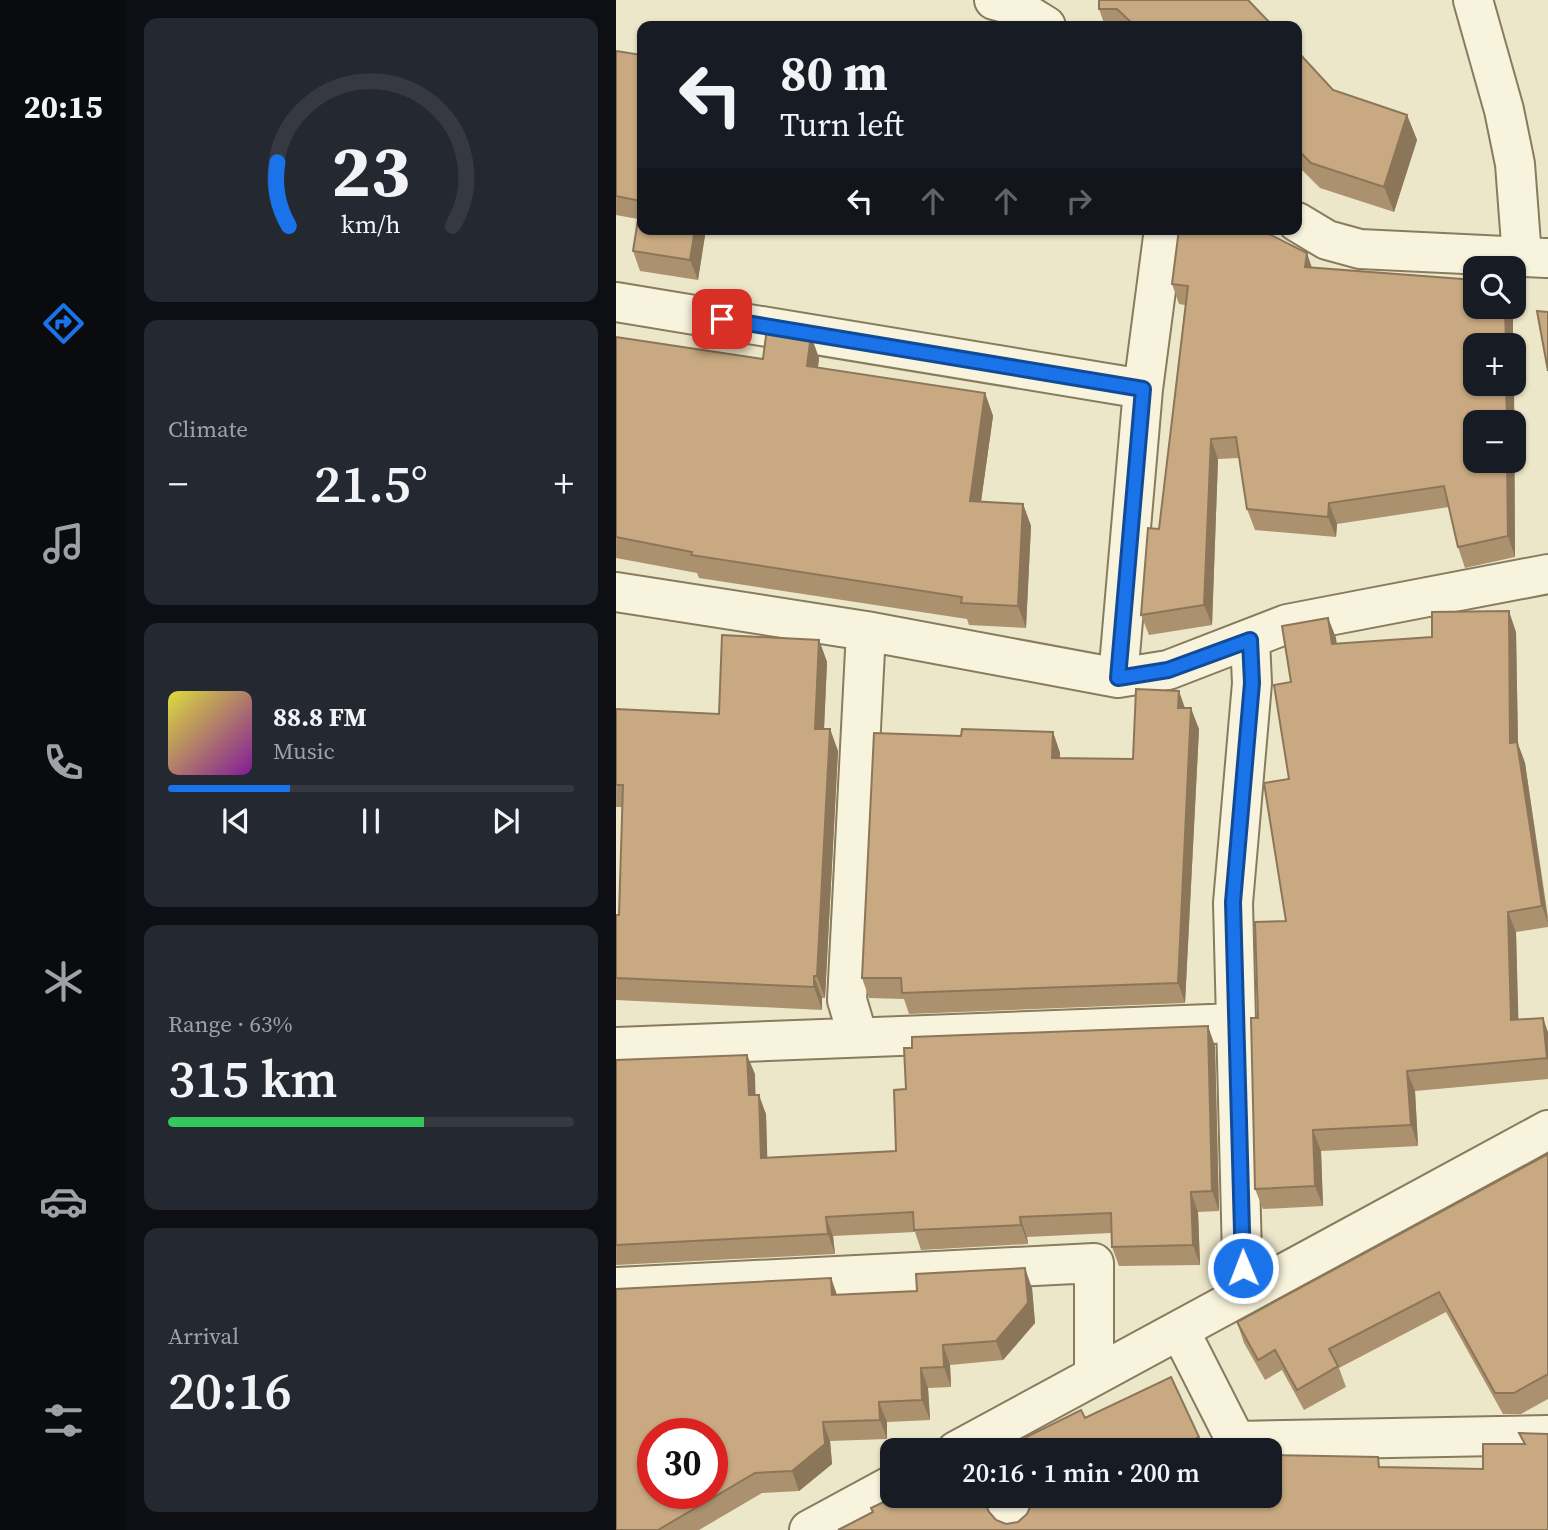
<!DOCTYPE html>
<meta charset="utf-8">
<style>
:root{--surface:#171b24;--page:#242831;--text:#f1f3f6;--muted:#9ea1a6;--line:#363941;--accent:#1a73e8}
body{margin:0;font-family:"Source Serif 4",serif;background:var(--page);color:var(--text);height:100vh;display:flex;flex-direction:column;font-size:26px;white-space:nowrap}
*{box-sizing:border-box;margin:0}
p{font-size:23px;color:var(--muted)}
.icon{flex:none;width:38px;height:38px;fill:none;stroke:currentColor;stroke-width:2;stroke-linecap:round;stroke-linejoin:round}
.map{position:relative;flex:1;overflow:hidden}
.drawer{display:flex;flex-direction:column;gap:18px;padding:18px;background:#0d0f14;width:490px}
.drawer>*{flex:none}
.guide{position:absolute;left:21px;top:21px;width:665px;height:214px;border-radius:14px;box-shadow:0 2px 5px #0004;background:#171b24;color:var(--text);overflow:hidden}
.buttons{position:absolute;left:847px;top:256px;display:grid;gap:14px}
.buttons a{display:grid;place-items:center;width:63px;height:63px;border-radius:14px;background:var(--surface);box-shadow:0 2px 5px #0004;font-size:35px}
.speed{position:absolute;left:21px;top:1418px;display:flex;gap:14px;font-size:35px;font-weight:700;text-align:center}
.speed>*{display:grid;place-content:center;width:91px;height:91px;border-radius:50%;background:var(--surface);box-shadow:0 2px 5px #0004;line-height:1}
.speed .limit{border:10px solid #d22;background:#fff;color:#111}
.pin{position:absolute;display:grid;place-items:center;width:60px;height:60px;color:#fff;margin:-30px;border-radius:14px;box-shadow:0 4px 10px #0006}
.me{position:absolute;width:77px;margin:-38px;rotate:359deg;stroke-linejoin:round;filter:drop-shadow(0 0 5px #0008)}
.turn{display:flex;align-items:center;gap:24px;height:147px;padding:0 28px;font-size:32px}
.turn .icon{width:91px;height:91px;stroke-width:2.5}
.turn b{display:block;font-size:49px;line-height:60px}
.lanes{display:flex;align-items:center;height:66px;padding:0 28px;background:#0003;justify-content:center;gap:35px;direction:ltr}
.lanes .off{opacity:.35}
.big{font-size:52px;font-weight:600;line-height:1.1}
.drawer .tile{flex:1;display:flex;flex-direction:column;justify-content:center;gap:10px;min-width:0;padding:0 24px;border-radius:14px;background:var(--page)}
.drawer .dial{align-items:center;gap:0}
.dial svg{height:182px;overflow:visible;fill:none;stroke:var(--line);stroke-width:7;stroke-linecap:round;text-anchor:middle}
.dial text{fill:var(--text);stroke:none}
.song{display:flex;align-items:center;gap:21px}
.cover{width:84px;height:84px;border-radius:10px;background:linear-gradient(135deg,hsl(60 70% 55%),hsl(290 70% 35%))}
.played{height:7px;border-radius:4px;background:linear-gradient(90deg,var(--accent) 30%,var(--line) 30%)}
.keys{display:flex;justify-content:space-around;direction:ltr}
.heat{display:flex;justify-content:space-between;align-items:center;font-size:38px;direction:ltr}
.charge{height:10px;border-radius:5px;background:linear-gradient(90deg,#34c759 63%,var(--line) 0)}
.trip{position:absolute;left:264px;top:1438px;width:402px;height:70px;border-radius:14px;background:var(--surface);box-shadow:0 2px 5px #0004;font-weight:600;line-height:70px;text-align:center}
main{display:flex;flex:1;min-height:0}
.menu{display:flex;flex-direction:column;width:126px;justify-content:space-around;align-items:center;background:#090b0e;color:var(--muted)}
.menu .icon{width:49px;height:49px}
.menu .active{color:var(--accent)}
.menu b{font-size:32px;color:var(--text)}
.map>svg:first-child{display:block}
</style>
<main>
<nav class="menu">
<b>20:15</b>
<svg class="icon active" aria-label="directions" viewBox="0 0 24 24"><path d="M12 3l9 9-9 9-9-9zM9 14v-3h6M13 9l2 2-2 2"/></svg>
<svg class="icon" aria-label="music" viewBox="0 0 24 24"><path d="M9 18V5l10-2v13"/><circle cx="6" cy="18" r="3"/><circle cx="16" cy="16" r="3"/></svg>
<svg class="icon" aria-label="phone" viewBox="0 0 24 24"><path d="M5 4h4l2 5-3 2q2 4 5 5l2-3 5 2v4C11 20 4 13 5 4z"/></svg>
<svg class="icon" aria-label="climate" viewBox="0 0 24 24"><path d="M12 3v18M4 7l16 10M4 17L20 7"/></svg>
<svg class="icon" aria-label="car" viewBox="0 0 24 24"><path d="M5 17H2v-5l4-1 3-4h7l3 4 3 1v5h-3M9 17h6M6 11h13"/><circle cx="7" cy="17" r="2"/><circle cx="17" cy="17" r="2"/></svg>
<svg class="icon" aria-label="filters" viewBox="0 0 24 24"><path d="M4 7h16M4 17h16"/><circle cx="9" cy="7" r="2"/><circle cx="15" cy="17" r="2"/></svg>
</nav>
<section class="drawer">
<div class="tile dial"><svg viewBox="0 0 100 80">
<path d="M14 69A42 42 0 1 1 86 69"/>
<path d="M14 69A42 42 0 0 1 9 41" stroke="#1a73e8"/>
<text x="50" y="56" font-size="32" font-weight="700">23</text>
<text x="50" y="72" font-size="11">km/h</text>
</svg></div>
<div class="tile"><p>Climate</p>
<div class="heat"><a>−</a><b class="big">21.5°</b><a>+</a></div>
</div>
<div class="tile">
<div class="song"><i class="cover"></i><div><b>88.8 FM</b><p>Music</p></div></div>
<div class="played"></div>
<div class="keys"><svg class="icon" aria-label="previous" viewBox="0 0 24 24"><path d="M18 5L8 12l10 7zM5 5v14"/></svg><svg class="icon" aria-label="pause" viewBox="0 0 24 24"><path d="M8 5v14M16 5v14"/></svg><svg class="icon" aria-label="next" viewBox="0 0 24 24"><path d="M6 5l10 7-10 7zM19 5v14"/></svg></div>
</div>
<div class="tile"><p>Range · 63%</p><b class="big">315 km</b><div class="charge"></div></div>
<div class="tile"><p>Arrival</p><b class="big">20:16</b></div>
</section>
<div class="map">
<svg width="932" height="1530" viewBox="0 0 932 1530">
<rect width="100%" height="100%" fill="#ece7c9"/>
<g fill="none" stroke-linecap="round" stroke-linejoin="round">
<g stroke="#887b5e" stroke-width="42">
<path id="minor" d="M378 0 396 5 430 26
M857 0 888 110 899 164 906 257
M681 222 711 240 744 249 930 258
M0 302 527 389
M0 592 250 631 502 678 552 670 671 624 932 574
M502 678 527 389 548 229
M242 1037 231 1000 250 631
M0 1047 620 1023
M0 1287 478 1263V1376
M627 1295 617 903 636 683 634 640
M564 1331 620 1441 932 1435
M340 1451 932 1130
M387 1496 403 1530
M193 1530 276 1485"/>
</g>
<use href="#minor" stroke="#f7f3dc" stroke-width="38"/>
</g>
<path fill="#ac916f" d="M483 0 657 26H489L483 9Z
M0 51 26 55V229H90L82 280 24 271 17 251 22 219 0 215Z
M681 51 717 90 791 115 801 140 778 212 704 188 681 165Z
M696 268 897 306V345H859V383H898L899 557 849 568 842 547 833 507 721 524 720 537 639 530 631 509 623 458 602 459 596 625 533 635 525 615 543 529 569 305 563 304 556 284Z
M0 337 147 359 203 358 202 368 369 393 377 416 365 501 407 504 415 526 410 628 353 625 351 619 83 578 81 573 0 558Z
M712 618 720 638V644L900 632 902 744 909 763 932 917V927L900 932 902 1020 932 1032V1079L799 1091 802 1146 705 1151 707 1206 647 1209 639 1189 642 1018 670 921 675 682Z
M203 640 211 662 208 729H214L222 751 209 998H206V1010L0 1000V915H3L6 807H0V709L103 714Z
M569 708 583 729 569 1003 293 1014 288 999 253 998 246 978 345 736 437 732 444 753V758L517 759Z
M599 1046 603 1211 582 1212 584 1265 503 1266 496 1247 495 1233 411 1237 412 1244 305 1250 299 1232 217 1236 219 1254 0 1265V1060L139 1074V1095L150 1114 151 1158 280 1151 290 1089Z
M932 1154V1399L905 1414H887L830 1312 723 1368 730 1387 688 1410 666 1370 649 1380 628 1343 621 1322Z
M215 1278 221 1295 416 1288 419 1323 387 1360 334 1365 335 1387 312 1388 314 1420 271 1422V1439L214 1441 216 1464 183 1491 146 1493 83 1530H0Z
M469 1418 583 1437 589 1451H387L386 1449Z"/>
<path fill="#8c765a" d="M791 115 801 140 778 212 768 187Z
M79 229H90L82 280 74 260Z
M691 253 698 274 689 267Z
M889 306H897V345H890Z
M195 335 203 358 199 388 191 366Z
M890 383H898L899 557 892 536 891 460H898V422H891Z
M369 393 377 416 362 523 354 501Z
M595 439 602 459 596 625 588 605Z
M713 503 721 524 720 537 712 517Z
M407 504 415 526 410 628 402 606Z
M893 611 900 632 902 744 909 763 932 923 926 906 894 743Z
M712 618 720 638 724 665 716 644Z
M203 640 211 662 207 751 199 729Z
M563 691 570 711 562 708Z
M575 708 583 729 569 1003 562 983Z
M214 729 222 751 209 998 201 976Z
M437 732 444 753 443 778 436 758Z
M892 912 900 932 903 1041 895 1020Z
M198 976 206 998V1010L198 987Z
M927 1018 932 1032V1062L931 1058Z
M592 1026 599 1046 603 1211 596 1191Z
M131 1055 139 1074 140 1115 133 1095Z
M791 1071 799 1091 802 1146 795 1125Z
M143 1095 150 1114 152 1178 145 1158Z
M697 1130 705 1151 707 1206 699 1186Z
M575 1192 582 1212 584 1265 577 1245Z
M210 1217 217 1236 219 1254 212 1234Z
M404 1217 411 1237 412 1244 405 1225Z
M409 1268 416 1288 419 1323 387 1360 380 1341Z
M215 1278 222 1298 216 1295Z
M327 1345 334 1365 335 1387 328 1367Z
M305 1368 312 1388 314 1420 306 1400Z
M263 1402 271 1422V1439L264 1420Z
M207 1422 214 1441 216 1464 183 1491 176 1471Z"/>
<path fill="#c8a981" stroke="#8c765a" stroke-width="2" fill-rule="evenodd" d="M483 0H632L657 26H539L538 24 536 26H519L501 9H483Z
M0 51 26 55V229H79L74 260 17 251 25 201 0 196Z
M681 51 717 90 791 115 768 187 695 163 681 149Z
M563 229H643L691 253 689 267 859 280V306H889L890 345H859V383H890L891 422H859V460H891L892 536 842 547 828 486 713 503 712 517 631 509 620 437 595 439 588 605 525 615 532 528 543 529 572 286 556 284Z
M921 311 932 312V371Z
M151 328 195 335 191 366 369 393 354 501 407 504 402 606 345 603 346 597 75 555 76 552 0 537V337L147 359Z
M893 611 894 743 901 742 926 906 892 912 895 1020 927 1018 931 1058 791 1071 795 1125 697 1130 699 1186 639 1189 635 1018H642L639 922 670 921 648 783 673 779 658 685 675 682 666 626 712 618 716 644 816 637V612Z
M106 635 203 640 199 729H214L201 976H198V987L0 978V915H3L7 785H0V709L103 714Z
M520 689 563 691 562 708H575L562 983 286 993 285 978H246L258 733 345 736 346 729 437 732 436 758 517 759Z
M592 1026 596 1191 575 1192 577 1245 496 1247 495 1213 404 1217 405 1225 298 1230 297 1212 210 1217 212 1234 0 1245V1060L131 1055 133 1095H143L145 1158 280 1151 278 1090 290 1089 288 1048H296V1037Z
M932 1154V1374L898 1393H879L823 1292 713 1349 722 1366 681 1390 659 1350 642 1360 621 1322Z
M409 1268 412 1303 380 1341 327 1345 328 1367 305 1368 306 1400 263 1402 264 1420 207 1422 209 1444 176 1471 139 1473 42 1530H0V1289L215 1278 216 1295 301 1291 300 1274ZM37 1433H96V1493H37Z
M555 1377 583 1437 572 1443 585 1442 589 1451H388L386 1449 465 1410 469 1418Z
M903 1433 932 1434V1530H222L257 1512 255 1508 280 1496H366L373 1512 380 1520 390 1524 402 1522 411 1514 415 1505 413 1496H654V1455L762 1457 763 1467 867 1469V1444H909Z"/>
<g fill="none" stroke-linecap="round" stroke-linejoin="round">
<g stroke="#114b97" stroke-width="18">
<path id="route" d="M106 319 527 389 502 678 552 670 634 640 636 683 617 902 627 1268"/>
</g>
<use href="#route" stroke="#1a73e8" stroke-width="12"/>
</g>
</svg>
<div class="buttons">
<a><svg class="icon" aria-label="search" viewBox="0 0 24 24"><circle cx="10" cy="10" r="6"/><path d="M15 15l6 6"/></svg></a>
<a>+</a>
<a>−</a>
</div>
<div class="speed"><div class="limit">30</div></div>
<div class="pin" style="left:106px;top:319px;background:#d93025"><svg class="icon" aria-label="arrive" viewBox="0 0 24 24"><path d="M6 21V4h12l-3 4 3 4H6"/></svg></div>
<svg class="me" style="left:627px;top:1268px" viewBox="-20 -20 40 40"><circle r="17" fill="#1a73e8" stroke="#fff" stroke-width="3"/><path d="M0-11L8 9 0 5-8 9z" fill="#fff"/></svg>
<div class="trip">20:16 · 1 min · 200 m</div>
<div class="guide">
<div class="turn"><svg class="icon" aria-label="left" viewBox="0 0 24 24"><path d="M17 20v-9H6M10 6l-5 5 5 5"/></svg><div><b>80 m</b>Turn left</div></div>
<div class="lanes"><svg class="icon" aria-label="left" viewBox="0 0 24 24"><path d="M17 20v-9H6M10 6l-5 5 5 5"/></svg><svg class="icon off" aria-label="ahead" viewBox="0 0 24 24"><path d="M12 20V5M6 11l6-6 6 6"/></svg><svg class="icon off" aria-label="ahead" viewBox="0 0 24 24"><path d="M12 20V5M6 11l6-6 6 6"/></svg><svg class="icon off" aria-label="right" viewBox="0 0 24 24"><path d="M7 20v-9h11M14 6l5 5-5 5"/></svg></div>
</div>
</div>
</main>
